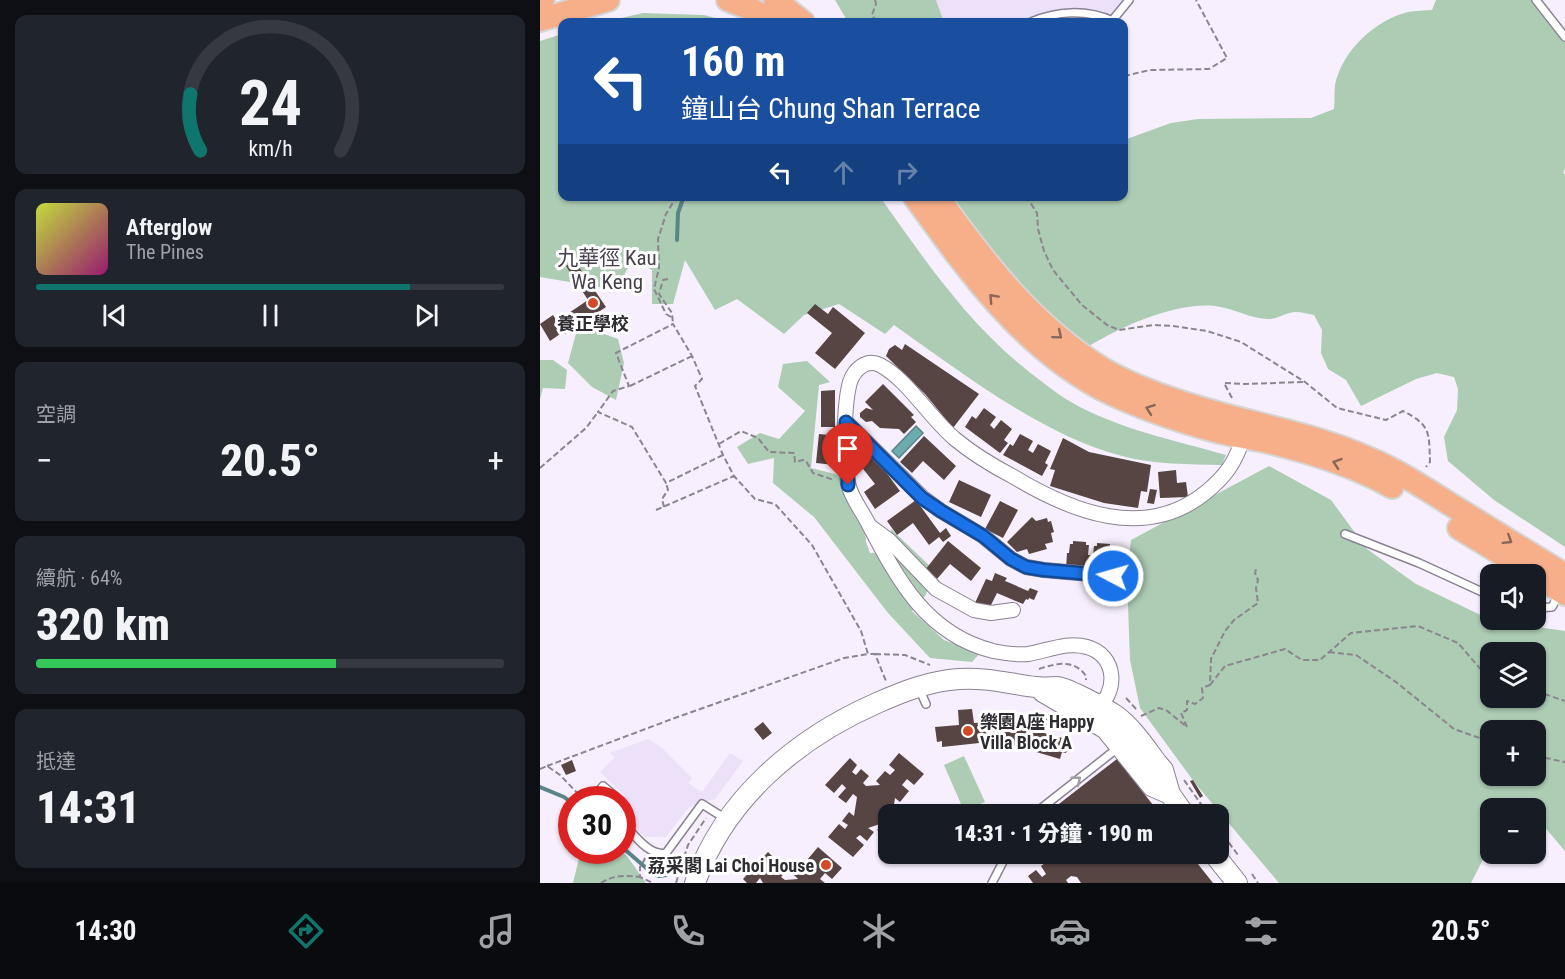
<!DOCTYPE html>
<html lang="zh-TW">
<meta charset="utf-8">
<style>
:root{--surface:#171b24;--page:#20242c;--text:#f1f3f6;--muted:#9ea1a6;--line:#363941;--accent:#0f766e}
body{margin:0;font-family:"Roboto Condensed","Noto Sans TC",sans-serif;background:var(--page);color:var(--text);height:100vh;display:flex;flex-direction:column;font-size:22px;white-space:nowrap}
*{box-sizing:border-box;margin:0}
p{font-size:20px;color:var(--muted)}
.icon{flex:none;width:33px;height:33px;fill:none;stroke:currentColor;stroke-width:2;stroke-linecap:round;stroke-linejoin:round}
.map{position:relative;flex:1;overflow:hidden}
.drawer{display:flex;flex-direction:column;gap:15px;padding:15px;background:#0d0f14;width:540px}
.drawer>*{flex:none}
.guide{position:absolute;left:18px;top:18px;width:570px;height:183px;border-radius:12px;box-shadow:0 2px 4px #0004;background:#1a4fa0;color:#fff;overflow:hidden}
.fabs{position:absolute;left:940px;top:564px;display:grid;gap:12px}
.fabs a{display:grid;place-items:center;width:66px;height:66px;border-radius:12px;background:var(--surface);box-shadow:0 2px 4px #0004;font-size:30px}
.speed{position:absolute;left:18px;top:786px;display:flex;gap:12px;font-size:30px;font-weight:700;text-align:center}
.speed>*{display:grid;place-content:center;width:78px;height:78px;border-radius:50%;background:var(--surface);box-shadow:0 2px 4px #0004;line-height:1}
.speed .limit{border:9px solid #d22;background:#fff;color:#111}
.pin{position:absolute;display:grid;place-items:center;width:51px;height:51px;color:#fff;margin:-62px -26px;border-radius:50% 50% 50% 0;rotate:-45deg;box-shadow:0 0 6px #0007}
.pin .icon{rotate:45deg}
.me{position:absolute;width:66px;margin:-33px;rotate:276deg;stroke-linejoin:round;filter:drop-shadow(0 0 4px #0008)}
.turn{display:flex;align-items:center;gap:21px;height:126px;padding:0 24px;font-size:27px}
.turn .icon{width:78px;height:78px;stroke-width:2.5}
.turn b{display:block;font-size:42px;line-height:51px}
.lanes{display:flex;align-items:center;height:57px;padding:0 24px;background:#0003;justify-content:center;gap:30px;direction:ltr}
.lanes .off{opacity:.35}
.big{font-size:45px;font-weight:800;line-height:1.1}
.drawer .tile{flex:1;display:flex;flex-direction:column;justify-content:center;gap:9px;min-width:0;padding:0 21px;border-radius:12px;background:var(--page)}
.drawer .dial{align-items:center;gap:0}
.dial svg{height:156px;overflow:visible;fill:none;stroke:var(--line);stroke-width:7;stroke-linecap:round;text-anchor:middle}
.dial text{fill:var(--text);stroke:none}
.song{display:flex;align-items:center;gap:18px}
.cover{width:72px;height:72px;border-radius:9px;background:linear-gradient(135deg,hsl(70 70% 55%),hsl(320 70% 35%))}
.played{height:6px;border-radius:3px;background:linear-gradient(90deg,var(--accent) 80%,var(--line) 80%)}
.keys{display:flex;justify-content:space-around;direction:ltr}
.heat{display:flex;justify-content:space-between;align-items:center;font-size:33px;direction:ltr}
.charge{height:9px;border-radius:4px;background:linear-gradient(90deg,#34c759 64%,var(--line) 0)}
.trip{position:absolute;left:338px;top:804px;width:351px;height:60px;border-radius:12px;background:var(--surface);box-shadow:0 2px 4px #0004;font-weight:800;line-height:60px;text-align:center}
.tab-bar{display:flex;height:96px;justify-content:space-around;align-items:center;background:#090b0e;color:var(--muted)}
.tab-bar .icon{width:42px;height:42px}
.tab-bar .current{color:var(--accent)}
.tab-bar b{font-size:27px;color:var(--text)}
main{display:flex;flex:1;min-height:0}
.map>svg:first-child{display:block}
</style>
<main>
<section class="drawer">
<div class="tile dial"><svg viewBox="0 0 100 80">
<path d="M14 69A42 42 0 1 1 86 69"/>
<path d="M14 69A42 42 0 0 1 9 40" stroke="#0f766e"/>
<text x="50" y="56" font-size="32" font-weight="700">24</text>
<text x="50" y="72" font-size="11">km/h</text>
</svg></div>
<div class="tile">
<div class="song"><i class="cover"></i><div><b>Afterglow</b><p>The Pines</p></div></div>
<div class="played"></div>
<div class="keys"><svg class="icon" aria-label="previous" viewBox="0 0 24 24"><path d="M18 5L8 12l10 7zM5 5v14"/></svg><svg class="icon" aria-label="pause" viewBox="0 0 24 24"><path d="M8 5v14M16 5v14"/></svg><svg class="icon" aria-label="next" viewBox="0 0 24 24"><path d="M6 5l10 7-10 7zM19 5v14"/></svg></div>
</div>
<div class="tile"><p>空調</p>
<div class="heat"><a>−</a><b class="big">20.5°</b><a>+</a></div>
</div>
<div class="tile"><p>續航 · 64%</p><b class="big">320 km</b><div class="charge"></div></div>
<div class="tile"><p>抵達</p><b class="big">14:31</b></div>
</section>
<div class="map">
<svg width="1025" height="883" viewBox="0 0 1025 883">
<rect width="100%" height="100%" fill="#f7effd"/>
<path fill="#ede0f9" d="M396 0H594L576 22H404Z
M108 739 122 748 152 778 148 783 162 792 190 753 203 761 175 799 149 807 126 837H105L83 816V800L85 796 60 772 75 757 70 753Z"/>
<path fill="#adccb4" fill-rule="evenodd" d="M295 0H396L404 22H308Z
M896 0H1001L1025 29V169L1023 173 1025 174V547L954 500 908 461 904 437 917 410 918 389 914 377 897 373 876 379 821 406 806 380 788 369 781 353 782 330 774 315C768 314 762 312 756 312 747 312 738 319 729 319 710 319 694 308 675 306 635 302 583 326 549 346 526 330 504 313 484 293 456 265 434 229 411 197L584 196V140L631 123 658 119 771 118 794 109C795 101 794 93 795 85 802 51 835 20 868 12 876 11 884 10 892 10Z
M103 13 164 15 191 22H64Z
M22 34V196L340 197C390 267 433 332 505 384 513 390 522 397 531 402 578 429 634 440 686 455L682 465C649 464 615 465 582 456 503 436 421 372 354 325L345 334 299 304 264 315 244 334 197 299 175 310 145 260 133 304H112V270L92 259 77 290 0 277V41Z
M37 330H53L78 339 84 363 76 400 52 387 28 363Z
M0 360H13L27 370 25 389 3 388 0 399Z
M267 361 290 382 279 385 271 468 315 479 323 503 326 542 330 553 351 552V529L393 569 386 595 372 611 404 640 440 653 432 662 390 658 348 613 274 517 233 483 234 458 208 464 197 447 220 433 239 439 265 411 238 387 243 364Z
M729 466 791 500 827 549 876 584 951 620 1025 631V851L996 817V808H951V844L931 883H739L655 783 600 708 590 660 587 578 591 540ZM951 652H996V698H951ZM951 730H996V776H951Z
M424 756 445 802 424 811 404 765Z
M41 850 81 851 87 856 106 883H33Z"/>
<path fill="#6cacae" stroke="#598588" stroke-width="1.5" d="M376 426 383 433 359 458 352 451Z"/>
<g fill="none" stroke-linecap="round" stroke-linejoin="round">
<path stroke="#598588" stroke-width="4" d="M137 240 138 213 144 196
M0 787 24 797 32 803
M82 847 113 874 119 876 127 875"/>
</g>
<path fill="#574543" d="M35 261 66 307 25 334 23 332 10 341 0 324 13 315 17 321 48 300 26 266Z
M275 304 288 314 293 307 325 333 295 369 275 353 292 333 267 313Z
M365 344 439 394 413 428 385 394 346 356 349 349 355 345 362 350Z
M343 384 374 415 371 417 376 422 364 434 359 429 340 428 332 421 326 422 320 417V413L326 408 333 410 325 402Z
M295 390V427H281V391Z
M444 408 456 417 450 425 454 429 461 420 472 429 464 440 468 443 460 453 425 427 432 416 436 419Z
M279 434 298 436 295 465 276 463Z
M480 434 493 441 488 450 493 453 498 444 511 451 505 463 508 465 502 476 463 455 470 444 473 446Z
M384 436 416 466 404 480 383 461 372 473 360 462Z
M523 438 549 452 611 465 607 492 601 491 598 508 564 503 510 486 515 470 510 469Z
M331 452 360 491 335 509 324 492 335 484 320 465 326 460 324 457Z
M636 470 637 483 646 482 648 497 620 498 618 472Z
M419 480 451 495 441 517 409 502Z
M610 489 617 490 614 504 607 503Z
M376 500 400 533 406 528 411 536 403 542 399 537 389 545 373 523 357 535 347 521Z
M460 501 478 510 463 538 445 529Z
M492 517 496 521 507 518 508 522 511 521 514 532 511 533 513 542 505 544 507 549 489 554 487 549 477 552 467 542Z
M408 541 441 568 431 581 410 564 397 579 385 570Z
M533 541 546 542V545H549L548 555H553L554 546H557V543L570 544V547H573V557H576L575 573 566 572 567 569 558 568 526 569 527 553H529L530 544H533Z
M455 573 467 578 465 581 470 583 488 591 490 588 498 591 494 600 489 598 488 600 486 599 483 604 457 593 449 609 435 603 446 579 452 581Z
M432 709 434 723 460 721 461 734 457 735 458 741 402 747V741L397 742 395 727 419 725 418 710Z
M494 715 508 719 504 733 530 740 526 753 522 752 520 759 466 743 468 738 463 736 467 722 490 729Z
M223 722 232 733 223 740 214 729Z
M359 753 384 774 374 785 367 779 362 785 369 791 360 802 355 798 353 811 357 806 368 814H348L347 838 337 830 343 823 328 828 334 832 327 841 320 835 316 838 324 845 313 857 288 837 299 824 305 829 308 825 302 821 309 812 314 816 317 797 313 794 306 803 298 797 306 788 302 784 294 793 285 785 310 758 317 765 312 772 316 775 321 769 329 776 323 783 326 786 340 785 336 781 345 771 350 775 355 770 349 765Z
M577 759 620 814H506L551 779Z
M32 760 36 771 26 775 21 765Z
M653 780 663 796 660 798 650 781Z
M278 847 302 868 292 879 285 873 280 879 285 883H223L220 878 216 883H207L203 879 228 852 236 860 230 866 234 869 240 863 247 870 241 877 245 880 258 879 254 875 263 865 269 869 273 864 268 859Z
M505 854H650L673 883H541L537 877 531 876 526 880 528 883H493L488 876 496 870 502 877 506 874 501 866 510 859Z"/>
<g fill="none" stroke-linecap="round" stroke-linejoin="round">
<g stroke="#8a8292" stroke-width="10">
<path id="lane" d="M996 0 1025 37
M491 22C516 11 546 9 573 21
M571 22 589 0
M805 534 879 563 951 596
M996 608 1012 607 1019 594
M379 688 386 704
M59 800 55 796 63 786 75 796 72 800
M494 814 579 747
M82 822C93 833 109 857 126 853L162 804 186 819
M452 883 467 854"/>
</g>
<g stroke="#8a8292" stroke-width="16">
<path id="street" d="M306 422 383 498 401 511 443 536 471 559 486 567 504 570 573 576
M331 527 350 541 396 589 434 610 451 613 473 610
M555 710C579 693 577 655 547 647 528 641 507 651 488 654 478 655 463 653 453 651 386 634 358 580 328 523 322 511 310 496 308 483 304 456 303 408 310 382 314 370 326 358 340 365 367 379 390 418 415 439 433 454 453 466 474 477 532 512 605 541 665 493 686 476 695 463 704 436"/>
</g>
<g stroke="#8a8292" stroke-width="22">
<path id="secondary" d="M503 692 566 729 612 786 630 794
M674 854 697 883
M155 883C184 799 257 738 337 703 364 691 390 681 419 679 446 677 470 684 496 687 503 688 511 687 518 687 530 689 564 708 575 715 591 726 605 747 617 763L623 770 630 794 644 814"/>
</g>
<g stroke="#d5d5d6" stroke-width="26">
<path id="primary" d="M188 0 209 8 233 22
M235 0 263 22
M0 1 3 0
M0 20 68 0
M374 196C426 268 480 345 560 388 597 407 639 421 679 432 695 436 712 438 728 442 770 452 815 466 852 487
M397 196C444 262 493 326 563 369 592 386 627 398 660 408 716 425 775 434 830 459 859 471 886 489 913 506 950 529 988 552 1025 575
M919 528 994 574
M996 576 1025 594"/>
</g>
<path stroke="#8a858e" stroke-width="2" stroke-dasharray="6 3" stroke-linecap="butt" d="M335 0 336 4 332 15 337 22
M584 76 610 70 669 69 687 58 656 0
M486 196 497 213 498 229 504 251 513 270 542 305 567 325 579 330 613 325 633 326 667 331 701 342 765 382 797 408 846 420 863 411C891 425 889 433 890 462L886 467
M128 279 123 280 119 294 132 313 133 324
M131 317 126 314 114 289 119 268 118 239 126 214 137 196
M90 386 152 356
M692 398 684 383 705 384 763 382
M179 444 201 431 218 438 229 452 254 453 255 462 263 460 266 461 273 473 294 480
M183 455 126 483 92 427 58 412 73 391 89 386 76 353 133 324 152 356 162 379 155 386 183 455 194 476 215 499 235 504 272 545 321 631 328 654H335L346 681
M0 468 46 428 58 412
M124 507 122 499 128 490 126 483
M116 510 194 476
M789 652 816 655 856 682 914 729 951 742
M335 654 365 655 390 665
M499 669C517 663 534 659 546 676V680
M670 685 685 666 745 649 762 660H780L811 633 878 626 918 643 944 673 951 675
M996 691 1025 701
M586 698 596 709
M601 716 619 708 626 710 647 727 641 713 647 710V701L655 704 663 698 662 688 670 685 671 659 685 631 694 620 718 603 716 588 718 580 715 573 716 569
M996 756 1025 762
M7 766 132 719 304 658 328 654
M0 769 7 766 20 775 44 800
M644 780 668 814
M678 828 698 855
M104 858 105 859 100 867V877L113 883
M712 874 718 883
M61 883C73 875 87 875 100 877
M136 883 148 845 166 818"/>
<use href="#lane" stroke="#fff" stroke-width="7"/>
<use href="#street" stroke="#fff" stroke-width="14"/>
<use href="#secondary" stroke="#fff" stroke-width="20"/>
<use href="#primary" stroke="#f6af89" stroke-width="22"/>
</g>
<defs><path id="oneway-chevron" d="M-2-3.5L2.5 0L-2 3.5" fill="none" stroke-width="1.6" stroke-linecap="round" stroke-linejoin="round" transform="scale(1.5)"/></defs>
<g stroke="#886659">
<use href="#oneway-chevron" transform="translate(453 298) rotate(-133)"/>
<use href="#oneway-chevron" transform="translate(518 335) rotate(40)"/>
<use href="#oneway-chevron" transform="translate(610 409) rotate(-160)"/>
<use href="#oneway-chevron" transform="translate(797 463) rotate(-161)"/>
<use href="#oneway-chevron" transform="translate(968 540) rotate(32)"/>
</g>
<use stroke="#a1a0a2" href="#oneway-chevron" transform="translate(537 780) rotate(-38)"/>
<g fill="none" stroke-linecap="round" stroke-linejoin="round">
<g stroke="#114b97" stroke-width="15">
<path id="route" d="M308 485 306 422 382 498 401 511 443 536 471 559 486 567 504 570 573 576"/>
</g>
<use href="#route" stroke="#1a73e8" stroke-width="10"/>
</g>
<g fill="#d44a29" stroke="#fff" stroke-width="2">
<circle cx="53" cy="303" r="6"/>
<circle cx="428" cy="731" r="6"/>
<circle cx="286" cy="865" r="6"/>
</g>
<g text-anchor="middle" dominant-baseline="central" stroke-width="6" stroke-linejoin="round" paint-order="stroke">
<g font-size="18" font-weight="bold" fill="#2e2b31" stroke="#fff">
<text x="53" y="323">養正學校</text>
<text x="440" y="721" text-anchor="start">樂園A座 Happy<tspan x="440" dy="21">Villa Block A</tspan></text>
<text x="274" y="865" text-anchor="end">荔采閣 Lai Choi House</text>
</g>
<g font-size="21" fill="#473f4d" stroke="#fff">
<text x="67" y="258">九華徑 Kau<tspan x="67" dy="24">Wa Keng</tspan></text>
</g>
</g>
</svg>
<div class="fabs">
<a><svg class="icon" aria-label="sound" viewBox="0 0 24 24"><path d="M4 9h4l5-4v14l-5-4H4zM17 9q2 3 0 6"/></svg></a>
<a><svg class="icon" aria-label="layers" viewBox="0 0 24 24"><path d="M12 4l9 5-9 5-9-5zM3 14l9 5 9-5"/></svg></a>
<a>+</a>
<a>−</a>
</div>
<div class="speed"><div class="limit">30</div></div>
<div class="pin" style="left:308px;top:485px;background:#d93025"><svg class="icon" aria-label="arrive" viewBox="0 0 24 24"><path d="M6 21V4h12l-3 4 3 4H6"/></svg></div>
<svg class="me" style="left:573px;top:576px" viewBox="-20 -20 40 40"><circle r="17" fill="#1a73e8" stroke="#fff" stroke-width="3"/><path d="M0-11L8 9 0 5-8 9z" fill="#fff"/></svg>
<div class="trip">14:31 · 1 分鐘 · 190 m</div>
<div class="guide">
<div class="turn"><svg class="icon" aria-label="left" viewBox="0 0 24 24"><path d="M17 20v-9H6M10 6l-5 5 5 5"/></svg><div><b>160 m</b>鐘山台 Chung Shan Terrace</div></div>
<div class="lanes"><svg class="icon" aria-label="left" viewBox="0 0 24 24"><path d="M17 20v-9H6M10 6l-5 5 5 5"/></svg><svg class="icon off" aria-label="ahead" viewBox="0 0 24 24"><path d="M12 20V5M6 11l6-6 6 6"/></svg><svg class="icon off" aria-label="right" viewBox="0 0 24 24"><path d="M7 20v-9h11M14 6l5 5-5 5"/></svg></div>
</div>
</div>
</main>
<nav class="tab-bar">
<b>14:30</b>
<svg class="icon current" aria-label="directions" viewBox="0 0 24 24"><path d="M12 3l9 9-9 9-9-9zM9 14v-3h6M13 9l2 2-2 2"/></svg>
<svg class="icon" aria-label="music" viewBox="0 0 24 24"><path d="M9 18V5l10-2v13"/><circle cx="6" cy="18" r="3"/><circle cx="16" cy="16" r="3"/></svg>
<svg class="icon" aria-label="phone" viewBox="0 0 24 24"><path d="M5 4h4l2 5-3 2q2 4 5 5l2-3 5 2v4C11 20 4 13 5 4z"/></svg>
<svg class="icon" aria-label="climate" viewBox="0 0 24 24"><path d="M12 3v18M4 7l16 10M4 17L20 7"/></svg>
<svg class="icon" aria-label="car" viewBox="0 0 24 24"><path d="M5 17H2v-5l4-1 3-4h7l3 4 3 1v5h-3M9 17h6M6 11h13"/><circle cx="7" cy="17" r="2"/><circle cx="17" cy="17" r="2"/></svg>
<svg class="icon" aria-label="filters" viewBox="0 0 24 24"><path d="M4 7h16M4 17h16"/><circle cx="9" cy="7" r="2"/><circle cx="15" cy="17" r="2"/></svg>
<b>20.5°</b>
</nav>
